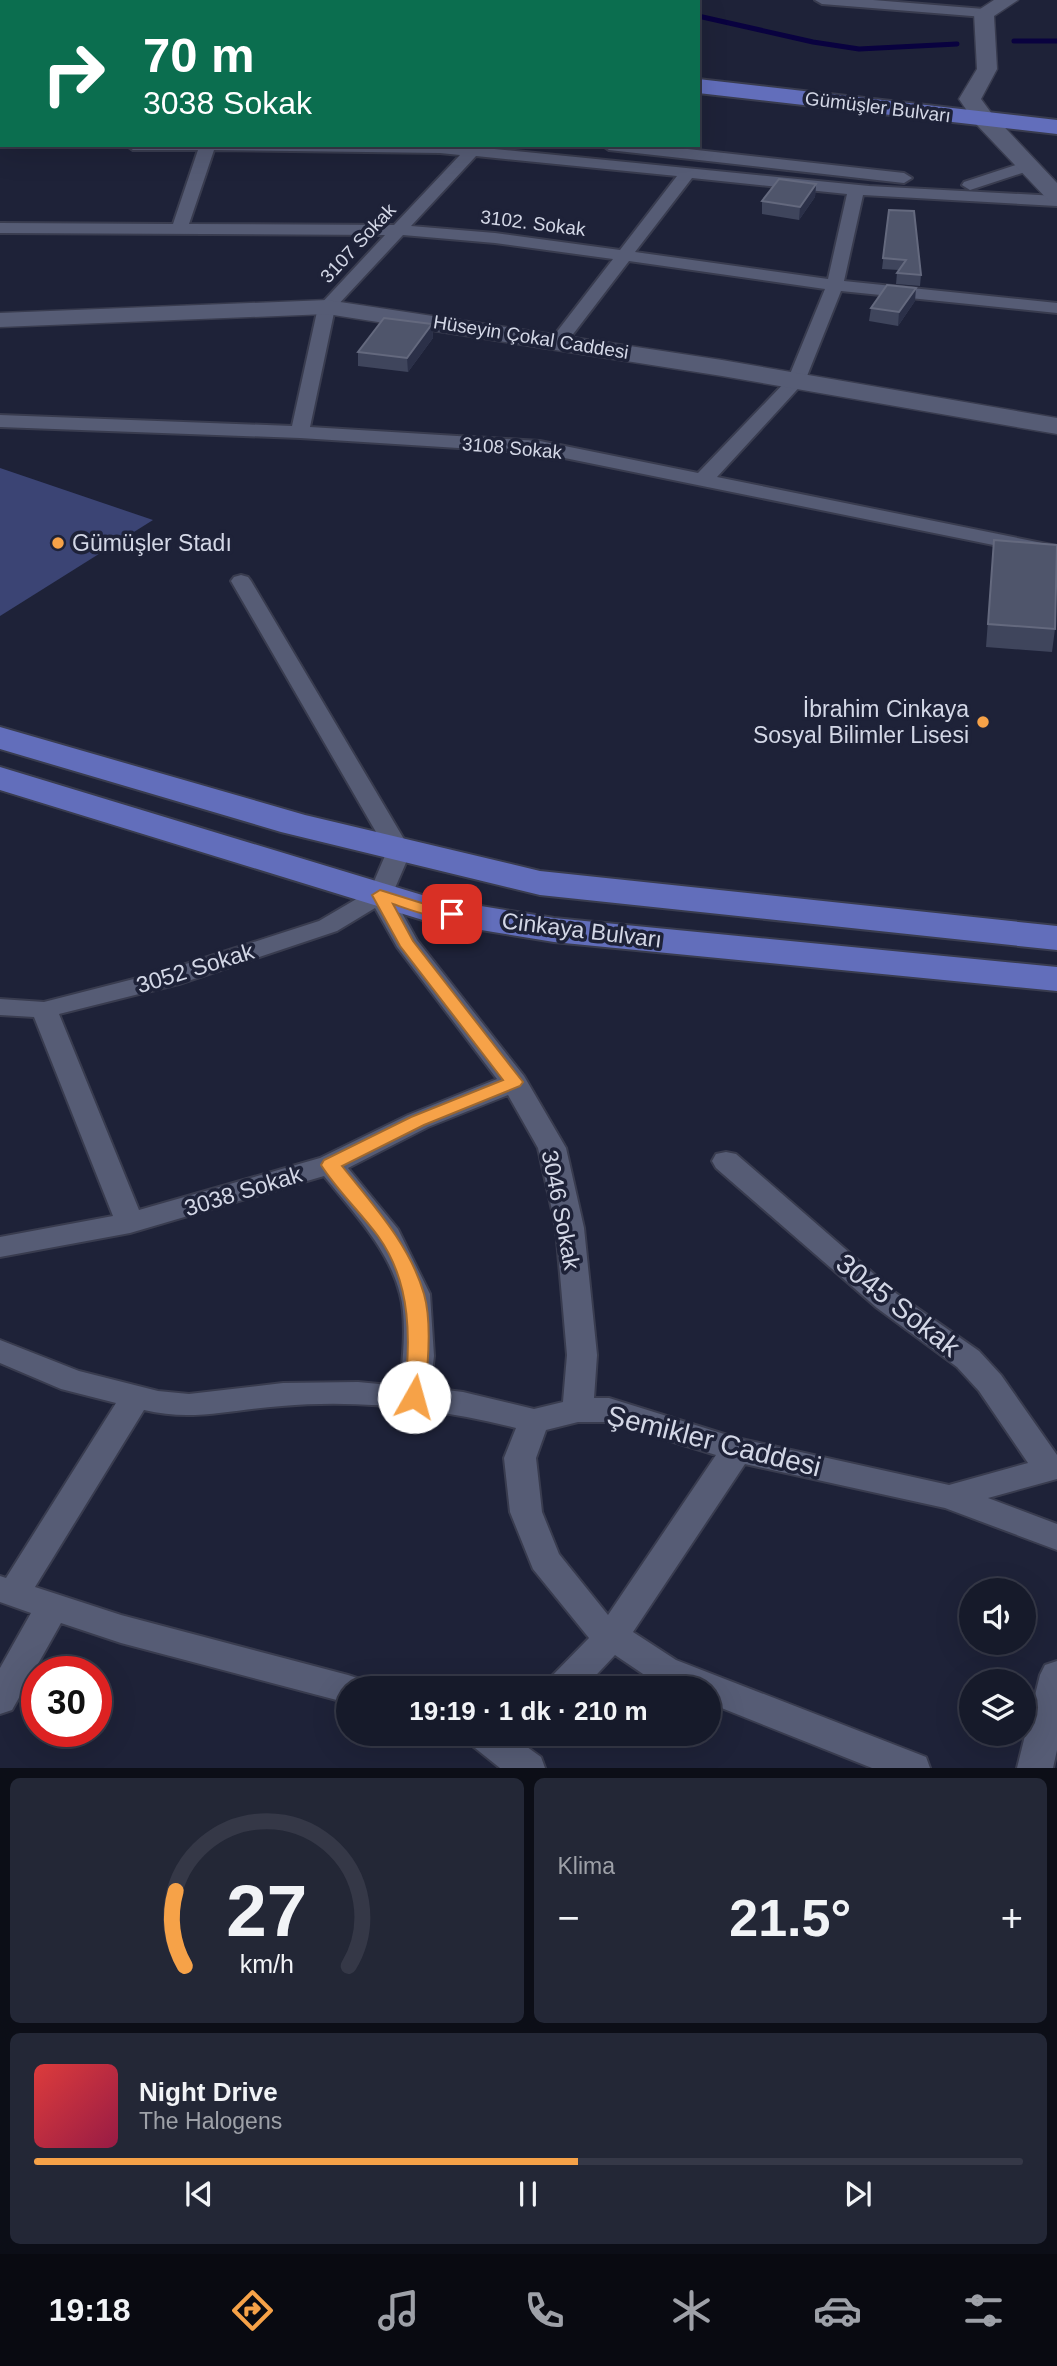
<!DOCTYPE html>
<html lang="tr">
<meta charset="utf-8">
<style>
:root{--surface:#161a2a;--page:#232736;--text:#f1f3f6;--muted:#9ea1a8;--line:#353847;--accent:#f6a248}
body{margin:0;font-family:Arial,sans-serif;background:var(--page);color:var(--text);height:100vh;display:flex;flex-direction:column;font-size:26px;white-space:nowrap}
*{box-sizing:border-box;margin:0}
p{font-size:23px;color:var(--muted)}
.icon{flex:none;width:38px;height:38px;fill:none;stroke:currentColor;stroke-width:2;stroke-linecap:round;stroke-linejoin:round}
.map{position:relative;height:1768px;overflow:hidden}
.panel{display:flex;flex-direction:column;gap:10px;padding:10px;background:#0c0e17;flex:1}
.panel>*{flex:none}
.banner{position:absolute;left:0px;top:0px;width:700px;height:147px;box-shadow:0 7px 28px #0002,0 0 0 2px var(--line);background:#0b6e4f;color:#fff;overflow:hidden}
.fabs{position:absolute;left:959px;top:1578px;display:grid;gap:14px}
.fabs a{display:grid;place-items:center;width:77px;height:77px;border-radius:50%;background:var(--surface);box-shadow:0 7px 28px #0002,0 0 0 2px var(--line);font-size:35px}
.speed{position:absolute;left:21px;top:1656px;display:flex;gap:14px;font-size:35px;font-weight:700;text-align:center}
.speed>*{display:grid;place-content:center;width:91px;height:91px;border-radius:50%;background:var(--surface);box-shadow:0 7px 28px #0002,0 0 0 2px var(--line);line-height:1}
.speed .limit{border:10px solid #d22;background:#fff;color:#111}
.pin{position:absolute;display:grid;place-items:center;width:60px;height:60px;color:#fff;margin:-30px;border-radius:14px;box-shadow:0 4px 10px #0006}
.me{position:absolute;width:77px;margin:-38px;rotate:7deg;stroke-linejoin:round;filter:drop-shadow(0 0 5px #0008)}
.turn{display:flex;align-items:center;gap:24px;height:147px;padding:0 28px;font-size:32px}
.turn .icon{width:91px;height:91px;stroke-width:2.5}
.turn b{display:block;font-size:49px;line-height:60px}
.big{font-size:52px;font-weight:600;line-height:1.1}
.panel .card{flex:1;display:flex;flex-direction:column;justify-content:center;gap:10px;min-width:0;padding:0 24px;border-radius:10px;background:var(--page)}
.panel .dial{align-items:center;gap:0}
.dial svg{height:182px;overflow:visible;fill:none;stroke:var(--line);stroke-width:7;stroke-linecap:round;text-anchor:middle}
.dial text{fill:var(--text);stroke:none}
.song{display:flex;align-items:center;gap:21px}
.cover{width:84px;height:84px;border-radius:10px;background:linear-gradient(135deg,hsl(0 70% 55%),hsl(340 70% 35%))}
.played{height:7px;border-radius:4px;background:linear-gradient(90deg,var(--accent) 55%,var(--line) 55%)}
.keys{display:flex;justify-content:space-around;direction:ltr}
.heat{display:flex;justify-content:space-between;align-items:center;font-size:38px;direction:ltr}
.panel .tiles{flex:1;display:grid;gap:10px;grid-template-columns:1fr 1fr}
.card:last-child{grid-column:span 2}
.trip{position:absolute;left:336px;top:1676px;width:385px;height:70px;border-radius:35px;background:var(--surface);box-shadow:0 7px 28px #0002,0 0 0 2px var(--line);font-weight:600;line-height:70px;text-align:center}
.dock{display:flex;height:112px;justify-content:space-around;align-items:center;background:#090a11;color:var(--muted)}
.dock .icon{width:49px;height:49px}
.dock .active{color:var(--accent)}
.dock b{font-size:32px;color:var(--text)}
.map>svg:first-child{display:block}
</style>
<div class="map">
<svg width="1057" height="1768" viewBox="0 0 1057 1768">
<rect width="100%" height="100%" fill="#1e2238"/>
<path fill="#3b4474" d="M0 468 153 520 0 616Z"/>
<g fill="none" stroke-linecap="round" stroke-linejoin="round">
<path stroke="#09023f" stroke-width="5" d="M611 0 620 2
M698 16 813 42 859 49 957 44
M1014 41H1057"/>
<g stroke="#393c4f" stroke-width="4">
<path id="street" d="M815 0H873L984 9 991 13 984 17 822 4Z
M0 137 2 145H7L0 147Z
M126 145H485L484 148 869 186 1057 196V206L863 195 844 281 1057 303V313L841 291 805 381 717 477 1057 546V558L540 453 300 438 0 427V415L292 426 318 307 385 235 0 233V223L173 224 198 150H133ZM214 150 440 153 460 155 394 225 189 224ZM476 156 677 176 620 250 495 233 411 226ZM692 178 847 194 828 279 635 252ZM403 235 495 243 613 259 549 342 558 347 564 346 629 261 825 289 788 379 698 473 540 441 310 427 335 308Z
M602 145H652L904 173 912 178 904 183 609 150Z
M1028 161 1036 166 1034 169 970 190 962 185 964 182Z
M241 575 248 577 251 581 411 851 392 895 417 940 524 1076 566 1148 584 1228 597 1355 594 1398H609L737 1438 949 1485 1028 1463 979 1391 957 1367 877 1308 716 1168 712 1161 716 1154 726 1152 736 1154 897 1294 979 1351 1001 1375 1057 1455V1479L988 1498 1057 1524V1550L945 1508 745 1464 633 1632 676 1660 926 1757 930 1768H872L709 1703V1689H674L652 1680 615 1655 583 1689H544L549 1679 589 1638 533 1569 510 1512 504 1458 516 1428C441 1409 360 1399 282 1406 233 1409 193 1422 144 1410L35 1587 121 1615 348 1675 360 1679 365 1689H348V1703L121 1643 61 1623 12 1710 0 1714V1668L31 1613 0 1602V1576L6 1578 116 1403 61 1389 0 1363V1340L79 1371 158 1391 189 1394 283 1383 358 1382 400 1386C403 1359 407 1320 400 1294 389 1249 352 1211 324 1176L130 1233 0 1257V1237L113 1216 34 1017 0 1015V999L44 1002 161 972 319 921 370 891 387 851 231 581 234 577ZM375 908 397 947 497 1079 408 1115 320 1158 139 1210 59 1014 179 984 337 931ZM508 1095 538 1148 556 1228 567 1355 563 1402 534 1409 463 1392 430 1388 434 1356 430 1294 398 1229 348 1168 428 1127ZM578 1422H609L716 1455 608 1615 559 1554 542 1512 536 1458 546 1430Z
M1057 1661V1750L1053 1768H1017L1040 1675 1045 1665Z
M465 1734H509L541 1757 545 1768H500L470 1744Z"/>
</g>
<g stroke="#393c4f" stroke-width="3">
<path id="secondary" d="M994 0H1018L994 16 997 69 981 99 992 114 1057 183V203L1049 201 976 124 959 99 977 69 974 13Z
M327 300 722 360 1057 418V434L722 376 327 314 0 327V313Z"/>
</g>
<g stroke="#393c4f" stroke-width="4">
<path id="primary" d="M248 0H276L277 2H250Z
M300 0H328L329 2H302Z
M698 79 1057 120V134L698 93Z
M0 727 305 815 540 871 1057 926V950L540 895 281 832 0 749Z
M0 767 432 898 554 918 1057 967V991L554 942 426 921 0 790Z"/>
</g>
<use href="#street" fill="#565c75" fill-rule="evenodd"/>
<use href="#secondary" fill="#565c75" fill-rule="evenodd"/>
<use href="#primary" fill="#626ebb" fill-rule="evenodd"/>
</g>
<path fill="#3f455c" d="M816 184 815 197 799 220 762 214V201Z
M889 210 921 275 920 286 896 284 897 273 899 270 882 269Z
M915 301 898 326 869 321 871 308Z
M432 324 433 338 408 372 358 366V352Z
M994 540 1055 629 1052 652 986 647Z"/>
<path fill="#2b3048" d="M816 184 815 197 799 220 800 207Z
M916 288 915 301 898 326 899 312Z
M432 324 433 338 408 372 407 358Z"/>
<path fill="#4f556b" stroke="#64697e" stroke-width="2" d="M779 179 816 184 800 207 762 201Z
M889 210 914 211 921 275 897 273 906 260 883 258Z
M887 285 916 288 899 312 871 308Z
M384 318 432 324 407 358 358 352Z
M994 540 1057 545 1055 629 988 624Z"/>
<path fill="#f6a248" stroke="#a0692f" stroke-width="2" d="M380 890 428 905 457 910 460 914C448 925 408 909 393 904L413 941 523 1082 520 1086 424 1125 342 1166C373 1205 410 1245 424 1294 432 1322 428 1367 424 1397L421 1402 414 1404 407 1402 404 1397C411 1342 412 1283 378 1236 360 1212 337 1190 321 1165L324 1160 411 1117 503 1080 400 946 372 895Z"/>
<g fill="#f6a248" stroke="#1e2238" stroke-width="2.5">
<circle cx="58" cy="543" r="7"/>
<circle cx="983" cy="722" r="7"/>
</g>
<g text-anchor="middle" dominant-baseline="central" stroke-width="7" stroke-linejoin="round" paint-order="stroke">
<g font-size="19" fill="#d3d7e6" stroke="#1e2238">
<text transform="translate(878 107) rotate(7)">Gümüşler Bulvarı</text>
<text transform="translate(533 223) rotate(7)">3102. Sokak</text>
<text transform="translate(358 243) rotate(-47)">3107 Sokak</text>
<text transform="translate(531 337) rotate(9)">Hüseyin Çokal Caddesi</text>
<text transform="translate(512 448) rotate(5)">3108 Sokak</text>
</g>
<g font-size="23" fill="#d3d7e6" stroke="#1e2238" text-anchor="start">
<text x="72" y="543">Gümüşler Stadı</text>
<text x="969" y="709" text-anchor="end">İbrahim Cinkaya<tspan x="969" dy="26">Sosyal Bilimler Lisesi</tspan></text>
</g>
<g font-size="23" fill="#d3d7e6" stroke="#1e2238">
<text transform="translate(582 930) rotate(7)">Cinkaya Bulvarı</text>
<text transform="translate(195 968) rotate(-17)">3052 Sokak</text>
<text transform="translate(243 1191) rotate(-17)">3038 Sokak</text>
<text transform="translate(561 1210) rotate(79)">3046 Sokak</text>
</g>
<g font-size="28" fill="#d3d7e6" stroke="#1e2238">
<text transform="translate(898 1305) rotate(38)">3045 Sokak</text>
<text transform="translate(714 1441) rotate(14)">Şemikler Caddesi</text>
</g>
</g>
</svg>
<div class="fabs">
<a><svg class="icon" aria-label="sound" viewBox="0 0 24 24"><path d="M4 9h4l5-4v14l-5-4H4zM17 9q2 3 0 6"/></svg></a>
<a><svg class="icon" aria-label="layers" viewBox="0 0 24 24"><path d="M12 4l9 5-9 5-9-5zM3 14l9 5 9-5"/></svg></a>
</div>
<div class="speed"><div class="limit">30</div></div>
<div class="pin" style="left:452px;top:914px;background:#d93025"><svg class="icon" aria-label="arrive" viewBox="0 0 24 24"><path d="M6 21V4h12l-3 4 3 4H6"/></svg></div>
<svg class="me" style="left:414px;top:1397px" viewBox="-20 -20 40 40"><circle r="19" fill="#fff"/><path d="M0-13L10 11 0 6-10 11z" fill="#f6a248"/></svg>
<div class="trip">19:19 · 1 dk · 210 m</div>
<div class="banner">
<div class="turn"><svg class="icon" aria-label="right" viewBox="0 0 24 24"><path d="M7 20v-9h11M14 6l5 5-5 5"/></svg><div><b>70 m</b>3038 Sokak</div></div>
</div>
</div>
<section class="panel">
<div class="tiles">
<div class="card dial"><svg viewBox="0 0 100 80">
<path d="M14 69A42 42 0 1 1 86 69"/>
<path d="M14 69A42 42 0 0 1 10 36" stroke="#f6a248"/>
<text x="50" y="56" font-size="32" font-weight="700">27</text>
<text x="50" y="72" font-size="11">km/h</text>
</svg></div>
<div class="card"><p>Klima</p>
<div class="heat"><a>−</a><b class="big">21.5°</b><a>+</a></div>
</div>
<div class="card">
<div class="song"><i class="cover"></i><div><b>Night Drive</b><p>The Halogens</p></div></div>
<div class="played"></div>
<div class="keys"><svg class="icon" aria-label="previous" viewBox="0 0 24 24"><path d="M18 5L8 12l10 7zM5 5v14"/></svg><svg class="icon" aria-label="pause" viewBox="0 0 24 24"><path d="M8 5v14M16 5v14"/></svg><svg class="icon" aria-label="next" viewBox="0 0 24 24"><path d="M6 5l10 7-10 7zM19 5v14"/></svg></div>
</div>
</div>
</section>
<nav class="dock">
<b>19:18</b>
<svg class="icon active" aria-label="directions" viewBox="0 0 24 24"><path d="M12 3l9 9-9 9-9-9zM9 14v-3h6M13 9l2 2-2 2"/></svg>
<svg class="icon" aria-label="music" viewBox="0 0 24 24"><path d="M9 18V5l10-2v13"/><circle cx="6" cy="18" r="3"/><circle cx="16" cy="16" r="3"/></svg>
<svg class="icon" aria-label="phone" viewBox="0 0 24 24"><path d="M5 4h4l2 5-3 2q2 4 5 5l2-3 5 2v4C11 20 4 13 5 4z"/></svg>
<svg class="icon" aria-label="climate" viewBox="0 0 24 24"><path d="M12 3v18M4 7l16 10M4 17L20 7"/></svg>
<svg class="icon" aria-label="car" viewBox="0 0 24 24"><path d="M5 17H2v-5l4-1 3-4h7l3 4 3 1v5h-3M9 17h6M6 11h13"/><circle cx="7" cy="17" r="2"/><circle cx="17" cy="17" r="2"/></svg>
<svg class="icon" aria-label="filters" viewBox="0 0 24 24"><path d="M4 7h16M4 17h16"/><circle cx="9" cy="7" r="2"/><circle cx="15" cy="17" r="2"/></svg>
</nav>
